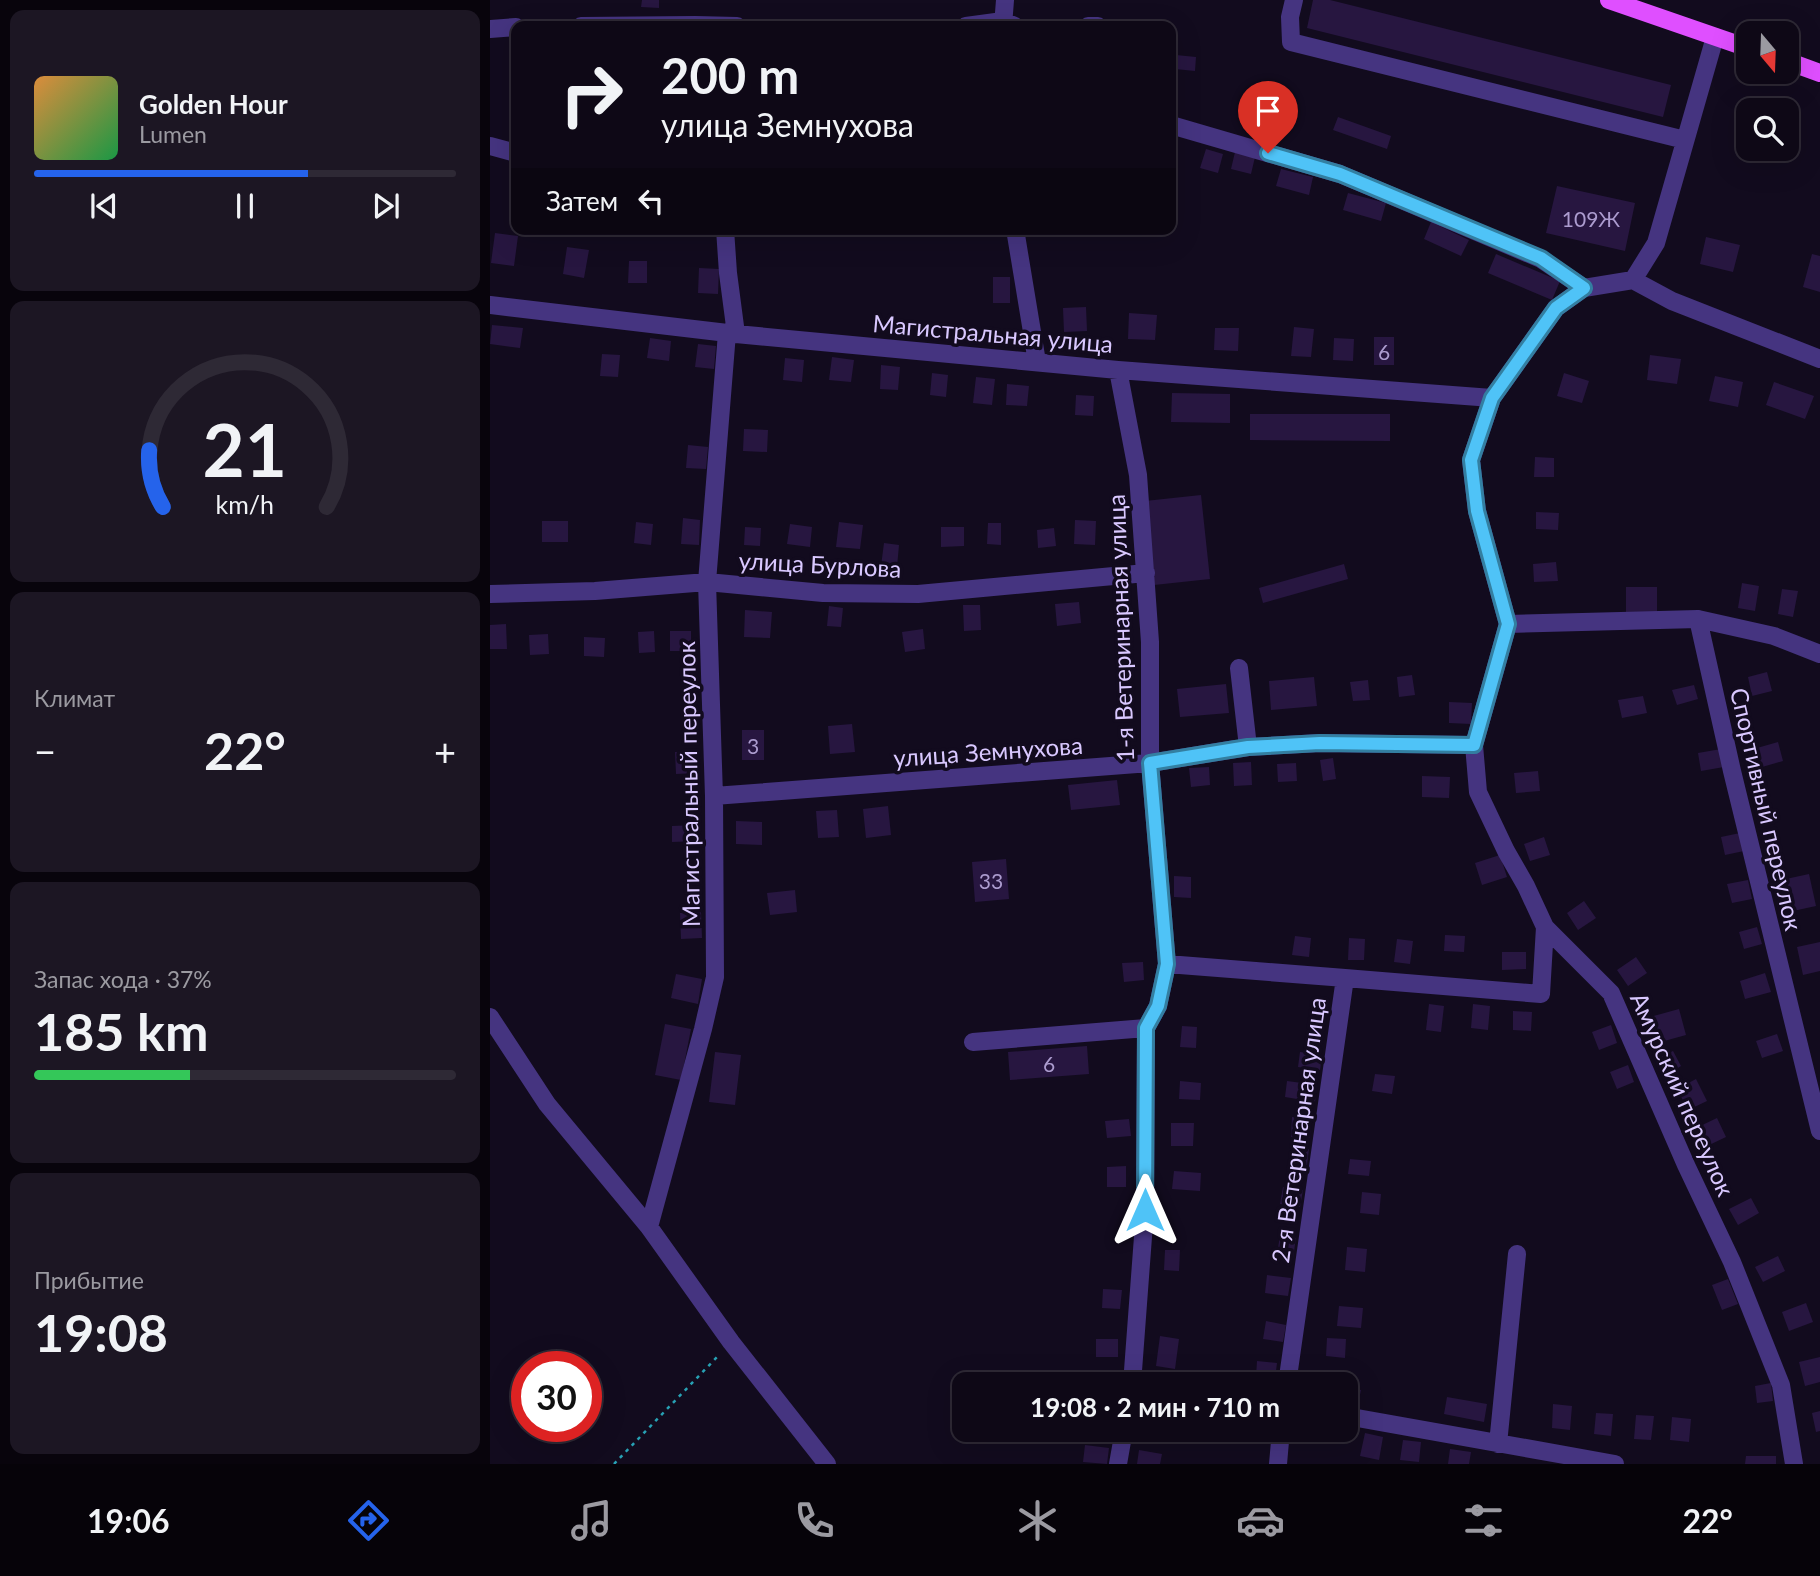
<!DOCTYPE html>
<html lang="ru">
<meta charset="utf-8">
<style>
:root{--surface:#0e0816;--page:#1c1623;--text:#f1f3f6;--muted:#9b9aa1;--line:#2e2935;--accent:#2563eb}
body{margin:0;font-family:Lato,sans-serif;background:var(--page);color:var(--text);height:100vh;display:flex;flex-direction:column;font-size:26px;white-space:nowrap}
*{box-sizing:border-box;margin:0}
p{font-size:23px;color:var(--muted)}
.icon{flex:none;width:38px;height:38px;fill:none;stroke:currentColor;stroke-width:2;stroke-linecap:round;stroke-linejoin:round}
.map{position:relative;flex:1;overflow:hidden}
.details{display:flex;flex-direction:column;gap:10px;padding:10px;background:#08040c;width:490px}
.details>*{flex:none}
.hud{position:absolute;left:21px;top:21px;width:665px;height:214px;border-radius:14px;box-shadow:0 7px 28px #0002,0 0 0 2px var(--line);background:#0e0816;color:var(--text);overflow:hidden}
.needle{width:46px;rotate:161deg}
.tools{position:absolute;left:1246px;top:21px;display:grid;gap:14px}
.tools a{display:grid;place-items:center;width:63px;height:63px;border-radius:14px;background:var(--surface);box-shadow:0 7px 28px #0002,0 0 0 2px var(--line);font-size:35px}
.speed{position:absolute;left:21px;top:1351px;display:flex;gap:14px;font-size:35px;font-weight:700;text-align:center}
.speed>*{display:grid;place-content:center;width:91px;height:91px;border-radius:50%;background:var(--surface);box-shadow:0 7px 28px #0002,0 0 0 2px var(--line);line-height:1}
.speed .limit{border:10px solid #d22;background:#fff;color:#111}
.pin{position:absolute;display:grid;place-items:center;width:60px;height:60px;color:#fff;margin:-72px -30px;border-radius:50% 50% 50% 0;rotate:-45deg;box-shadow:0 0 7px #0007}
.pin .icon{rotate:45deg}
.me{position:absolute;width:77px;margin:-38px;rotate:0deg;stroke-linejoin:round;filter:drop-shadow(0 0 5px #0008)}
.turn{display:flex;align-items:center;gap:24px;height:147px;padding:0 35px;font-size:32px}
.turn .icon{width:91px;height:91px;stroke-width:2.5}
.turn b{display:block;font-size:49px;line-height:60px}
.then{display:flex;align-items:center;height:66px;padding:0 35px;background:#0003;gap:14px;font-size:26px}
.big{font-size:52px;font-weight:700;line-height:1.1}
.details .card{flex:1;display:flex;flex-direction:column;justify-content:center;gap:10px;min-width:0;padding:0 24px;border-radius:14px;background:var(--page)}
.details .dial{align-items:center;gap:0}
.dial svg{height:182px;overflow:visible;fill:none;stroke:var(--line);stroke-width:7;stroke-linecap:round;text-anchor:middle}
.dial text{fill:var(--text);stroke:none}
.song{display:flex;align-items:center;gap:21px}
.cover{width:84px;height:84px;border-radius:10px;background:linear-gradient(135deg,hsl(30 70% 55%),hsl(140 70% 35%))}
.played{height:7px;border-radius:4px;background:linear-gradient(90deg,var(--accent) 65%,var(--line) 65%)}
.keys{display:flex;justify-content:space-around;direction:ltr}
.heat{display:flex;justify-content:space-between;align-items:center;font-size:38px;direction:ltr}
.charge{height:10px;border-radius:5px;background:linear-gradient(90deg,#34c759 37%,var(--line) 0)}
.trip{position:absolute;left:462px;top:1372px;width:406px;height:70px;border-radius:14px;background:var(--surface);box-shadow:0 7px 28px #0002,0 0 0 2px var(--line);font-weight:700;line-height:70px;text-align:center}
.menu{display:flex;height:112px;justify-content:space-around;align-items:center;background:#060309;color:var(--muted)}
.menu .icon{width:49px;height:49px}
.menu .active{color:var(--accent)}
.menu b{font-size:32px;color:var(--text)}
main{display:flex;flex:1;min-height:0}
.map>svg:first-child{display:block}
</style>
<main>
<section class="details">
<div class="card">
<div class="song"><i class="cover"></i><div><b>Golden Hour</b><p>Lumen</p></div></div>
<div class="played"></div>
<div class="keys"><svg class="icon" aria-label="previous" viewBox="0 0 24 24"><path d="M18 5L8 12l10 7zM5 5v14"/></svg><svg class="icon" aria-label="pause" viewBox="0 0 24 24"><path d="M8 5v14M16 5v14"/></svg><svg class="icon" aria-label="next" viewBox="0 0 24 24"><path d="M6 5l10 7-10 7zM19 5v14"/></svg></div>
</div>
<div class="card dial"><svg viewBox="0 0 100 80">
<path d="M14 69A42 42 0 1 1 86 69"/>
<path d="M14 69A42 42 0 0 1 8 44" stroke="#2563eb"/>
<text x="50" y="56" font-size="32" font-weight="700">21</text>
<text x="50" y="72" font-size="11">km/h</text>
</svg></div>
<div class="card"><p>Климат</p>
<div class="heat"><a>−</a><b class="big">22°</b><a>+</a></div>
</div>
<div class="card"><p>Запас хода · 37%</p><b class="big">185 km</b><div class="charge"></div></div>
<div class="card"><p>Прибытие</p><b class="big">19:08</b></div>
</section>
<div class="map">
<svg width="1330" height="1464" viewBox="0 0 1330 1464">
<rect width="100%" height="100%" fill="#120b1e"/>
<path fill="#271640" d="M152 0H169V8L151 7Z
M823 0H840L1181 85 1173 117 817 28Z
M686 55 706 57 705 71 685 69Z
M848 117 901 136 897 149 843 130Z
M716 149 733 154 728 173 710 168Z
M745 152 765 157 761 174 741 169Z
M791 169 823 177 819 195 786 186Z
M1067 186 1145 203 1135 251 1056 233Z
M858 193 896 203 891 221 853 210Z
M941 222 979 240 971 256 934 239Z
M5 233 28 236 24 266 1 263Z
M1216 237 1250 245 1243 272 1210 264Z
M77 247 99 250 94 278 73 274Z
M1006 254 1070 281 1062 300 998 273Z
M1322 254 1330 256V292L1313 287Z
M139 261H157V283H138Z
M209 268 229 269 228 294 208 293Z
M503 277H520V303H503Z
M596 307 597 331 574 332 573 308Z
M639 313 667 315 665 340 638 339Z
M2 325 33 328 30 348 0 344Z
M804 327 824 329 821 357 801 356Z
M725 328H749L748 351 724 350Z
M884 337H904V365H884Z
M160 338 181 341 179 361 157 358Z
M844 338 864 339 863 361 843 360Z
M208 344 226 346 224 369 205 367Z
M112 354 130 355 128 377 110 376Z
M1160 355 1191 359 1187 384 1157 380Z
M342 357 364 360 361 382 339 380Z
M295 358 314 360 312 382 293 380Z
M391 365 410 367 408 390 390 389Z
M442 373 458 375 456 397 440 395Z
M1074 373 1099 381 1092 403 1067 396Z
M1225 376 1253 382 1248 407 1219 401Z
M486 377 505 379 502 405 483 403Z
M1284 382 1324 396 1315 419 1276 405Z
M517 384 539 386 537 406 516 405Z
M682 393 740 394V423L681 422Z
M586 395 604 396 603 416 585 415Z
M760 414H900V441L760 440Z
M254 429 278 430 277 452 253 451Z
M198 445 218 447 216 469 196 468Z
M1045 457 1064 458V477H1044Z
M711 495 720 579 664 585 655 501Z
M1046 512 1069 513 1068 530 1046 529Z
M193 518 210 520 209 545 191 544Z
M585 520 606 521 605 545 584 544Z
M52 521H78V542H52Z
M146 522 163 524 161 545 144 543Z
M349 522 373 525 370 549 346 547Z
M498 523H511V545L497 544Z
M300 524 322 527 320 547 297 544Z
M255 527 271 528 270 546 254 545Z
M451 527H474V546L451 547Z
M564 528 566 546 548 548 547 530Z
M394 543 409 545 407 567 391 566Z
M1066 562 1068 581 1044 582 1043 564Z
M854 564 858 579 773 603 769 588Z
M1252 583 1269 586 1265 611 1248 608Z
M1136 587H1167V613H1136Z
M1292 589 1308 591 1303 617 1288 614Z
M589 602 591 623 567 626 565 604Z
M473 605H490L491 630 474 631Z
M339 606 353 608 351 627 337 626Z
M255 610 282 612 280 638 254 637Z
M16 624 17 649H0V625Z
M433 629 435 649 415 652 412 632Z
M164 631 165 652 149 653 148 632Z
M180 631H201V651H180Z
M58 634 59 654 40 655 39 635Z
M94 637 115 638 114 657 94 656Z
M1277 672 1282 691 1262 696 1258 677Z
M922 675 925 695 909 697 907 677Z
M824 677 827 706 781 710 779 681Z
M878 680 880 700 863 701 860 682Z
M736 684 739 713 690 717 687 689Z
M1204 685 1208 699 1187 705 1182 690Z
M1153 696 1157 713 1132 718 1128 700Z
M959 702 982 703 981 724 959 723Z
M362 724 365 752 340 754 338 726Z
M252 730H274V760H252Z
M1288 742 1293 761 1272 767 1267 748Z
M1231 749 1234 767 1211 771 1208 753Z
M205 751 206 773 186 774 185 752Z
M843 758 846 779 833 781 830 760Z
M761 762 762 785 744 786 743 763Z
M806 763 807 781 788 782 787 764Z
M719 767 720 785 701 787 699 768Z
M1048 771 1050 791 1026 793 1024 773Z
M932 776 960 777 959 798 932 797Z
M627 780 630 805 581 810 578 785Z
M398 806 401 835 376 838 373 809Z
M347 810 349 837 328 838 326 811Z
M246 821 272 822V845L246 844Z
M206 825 207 841 182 842V826Z
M1250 833 1254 851 1235 855 1231 837Z
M1054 837 1060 855 1040 861 1034 844Z
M1010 855 1017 877 992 885 985 863Z
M516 859 519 899 485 902 482 862Z
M1319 874 1326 906 1303 911 1296 879Z
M684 876 701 877V898L684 897Z
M1258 880 1262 899 1242 903 1237 884Z
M305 890 307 912 280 915 277 893Z
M1094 901 1106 918 1088 930 1077 913Z
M211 912 212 938 191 939 190 913Z
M1267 927 1272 944 1254 949 1249 932Z
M955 935 975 936 974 952 954 951Z
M805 936 821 938 819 957 802 955Z
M859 938 875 939 874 960H858Z
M907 939 923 941 920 964 904 962Z
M1330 942V971L1313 975 1307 947Z
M1012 952H1036V969L1012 970Z
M1146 957 1157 973 1138 986 1127 970Z
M653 962 654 980 634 982 632 963Z
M1275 973 1281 992 1255 999 1250 981Z
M186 974 212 979 208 1004 181 998Z
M939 1004 954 1006 951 1032 936 1030Z
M983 1004 1000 1006 998 1030 981 1028Z
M1189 1009 1196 1035 1167 1043 1160 1017Z
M1023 1011 1042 1012 1041 1031 1023 1030Z
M175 1024 201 1029 191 1080 165 1075Z
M1121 1025 1127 1043 1109 1050 1102 1032Z
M692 1026 707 1027 706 1048 690 1047Z
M1287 1034 1293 1051 1272 1058 1266 1041Z
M597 1046 599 1074 520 1080 518 1052Z
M1183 1051 1191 1066 1176 1075 1167 1059Z
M225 1052 251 1055 245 1105 219 1102Z
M810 1052 832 1055 830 1070 808 1067Z
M1138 1065 1144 1082 1127 1089 1120 1072Z
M885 1074 905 1076 902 1094 882 1091Z
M1206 1079 1217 1101 1198 1110 1187 1089Z
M690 1081 711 1083 710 1100 689 1099Z
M797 1081 827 1085 825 1102 795 1097Z
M802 1117 821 1118 820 1138 801 1137Z
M1227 1118 1236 1137 1215 1147 1206 1128Z
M639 1119 641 1136 617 1138 615 1121Z
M681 1123H704L703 1146H681Z
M802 1147 819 1149 817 1165 800 1162Z
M860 1159 881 1161 879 1176 858 1174Z
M636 1166V1187H617V1167Z
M684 1171 711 1173 710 1191 682 1189Z
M793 1187 813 1190 810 1207 790 1204Z
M872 1192 891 1194 889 1215 870 1213Z
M1261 1198 1269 1213 1248 1225 1239 1209Z
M790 1235 806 1238 803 1258 787 1255Z
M857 1247 877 1249 875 1272 855 1270Z
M675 1250H690L689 1271 674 1270Z
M1288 1256 1295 1271 1273 1282 1265 1267Z
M777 1275 801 1278 798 1296 775 1293Z
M1238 1279 1248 1304 1232 1310 1222 1285Z
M613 1289 632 1290 630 1309 612 1308Z
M1316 1303 1323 1322 1299 1331 1292 1312Z
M849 1306 873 1308 871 1328 847 1326Z
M776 1321 796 1325 793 1342 773 1339Z
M670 1336 689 1339 685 1369 666 1366Z
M837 1338 856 1339 855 1358 836 1356Z
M606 1339H628V1357H606Z
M1330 1357V1382L1315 1386 1309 1362Z
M767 1361 787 1363 785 1379 766 1377Z
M1281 1383 1283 1401 1267 1403 1265 1386Z
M856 1387 871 1390 868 1404 856 1402Z
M957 1397 997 1404 994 1422 954 1414Z
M1063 1404 1082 1406 1080 1430 1062 1428Z
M1330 1411V1431L1326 1432 1322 1413Z
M1106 1413 1123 1414 1121 1436 1104 1434Z
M1146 1415 1164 1416 1161 1440 1144 1439Z
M1182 1417 1201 1419 1199 1442 1180 1440Z
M662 1430H683L681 1441 660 1438Z
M750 1430H777L776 1435 750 1432Z
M875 1433 893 1437 889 1460 870 1456Z
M913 1440 931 1442 929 1462 910 1460Z
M595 1445 619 1448 617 1464 593 1462Z
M960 1449 981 1452 979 1464H958Z
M649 1450 672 1454 670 1464H647Z
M1256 1456H1286V1464H1255Z"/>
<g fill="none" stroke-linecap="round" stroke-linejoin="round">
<path stroke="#27a1b4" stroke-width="2.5" stroke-dasharray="3.5 5" stroke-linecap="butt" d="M124 1464 229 1355"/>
<path stroke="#453480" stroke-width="18" d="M804 0 800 17 801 42 1195 140
M91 26 205 25 247 26
M476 26 513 21 525 26
M513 26 515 0
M598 26H608
M0 29 26 27
M1225 37 1166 243 1143 280 1094 288 1066 308 1002 398 981 460 987 511 1018 624 984 745 988 792 1016 851 1036 886 1055 927 1121 993 1196 1165 1242 1262 1291 1385 1304 1464
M681 125 850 174 1051 259 1094 288
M0 146 26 153
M235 229 238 273 246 334
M525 229 547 362
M1143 280 1182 301 1330 359
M0 305 246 334 628 370 1002 398
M628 370 648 475 660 642V763L677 964 668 1006 656 1028 655 1210 642 1384
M0 594 105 591 217 582 333 593 428 594 656 573
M1208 619 1242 771 1330 1131
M1018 624 1208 619 1284 636 1330 654
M749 668 758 747
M224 796 660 763 758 747 830 743 984 745
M677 964 855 978
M0 1017 57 1104 159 1227 241 1342 337 1464
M483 1042 656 1028
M159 1227 213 1029 225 977 224 796 217 582 237 333
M643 1378 680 1384
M797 1384 855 978 1051 994 1055 927
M856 1416 1125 1464
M1008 1444 1027 1254
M628 1464 634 1430
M788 1464 791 1430"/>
<path stroke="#df4fff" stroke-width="18" d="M1119 0 1258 48
M1297 61 1330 73"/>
</g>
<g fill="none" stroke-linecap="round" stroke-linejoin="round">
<g stroke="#337fa1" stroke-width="18">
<path id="route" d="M655 1210 656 1028 668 1006 677 964 660 763 758 747 830 743 984 745 1018 624 987 511 981 460 1002 398 1066 308 1094 288 1051 258 850 174 778 153"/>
</g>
<use href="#route" stroke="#4fc3f7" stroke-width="12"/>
</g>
<g text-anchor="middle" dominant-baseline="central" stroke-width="7" stroke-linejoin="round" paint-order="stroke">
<g font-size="21" fill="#ac9ccf">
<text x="1101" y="218">109Ж</text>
<text x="894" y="351">6</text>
<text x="263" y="745">3</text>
<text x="501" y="880">33</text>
<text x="559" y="1063">6</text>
</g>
<g font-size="24" fill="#d9c8ff" stroke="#120b1e">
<text transform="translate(503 333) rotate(5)">Магистральная улица</text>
<text transform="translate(330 564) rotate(3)">улица Бурлова</text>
<text transform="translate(630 628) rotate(-92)">1-я Ветеринарная улица</text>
<text transform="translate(498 751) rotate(-4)">улица Земнухова</text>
<text transform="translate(198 784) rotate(-91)">Магистральный переулок</text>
<text transform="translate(1277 809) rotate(77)">Спортивный переулок</text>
<text transform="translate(1193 1094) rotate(66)">Амурский переулок</text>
<text transform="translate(808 1130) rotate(-82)">2-я Ветеринарная улица</text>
</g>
</g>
</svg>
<div class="tools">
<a><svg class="needle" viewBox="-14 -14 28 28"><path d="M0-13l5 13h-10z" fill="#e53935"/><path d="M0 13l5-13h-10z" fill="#9b9aa1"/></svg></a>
<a><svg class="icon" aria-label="search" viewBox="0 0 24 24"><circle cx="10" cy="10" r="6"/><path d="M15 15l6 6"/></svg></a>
</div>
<div class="speed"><div class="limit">30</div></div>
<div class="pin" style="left:778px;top:153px;background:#d93025"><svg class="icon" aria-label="arrive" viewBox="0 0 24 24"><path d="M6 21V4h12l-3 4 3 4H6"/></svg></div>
<svg class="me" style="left:655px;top:1210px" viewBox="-20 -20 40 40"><path d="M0-17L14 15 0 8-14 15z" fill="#4fc3f7" stroke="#fff" stroke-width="4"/></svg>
<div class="trip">19:08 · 2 мин · 710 m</div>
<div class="hud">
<div class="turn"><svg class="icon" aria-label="right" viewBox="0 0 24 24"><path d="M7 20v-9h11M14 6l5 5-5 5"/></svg><div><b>200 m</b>улица Земнухова</div></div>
<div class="then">Затем<svg class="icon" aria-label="left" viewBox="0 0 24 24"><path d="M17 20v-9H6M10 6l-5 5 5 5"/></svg></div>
</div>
</div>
</main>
<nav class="menu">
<b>19:06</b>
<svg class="icon active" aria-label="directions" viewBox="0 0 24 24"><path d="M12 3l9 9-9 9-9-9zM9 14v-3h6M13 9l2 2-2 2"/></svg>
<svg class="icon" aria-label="music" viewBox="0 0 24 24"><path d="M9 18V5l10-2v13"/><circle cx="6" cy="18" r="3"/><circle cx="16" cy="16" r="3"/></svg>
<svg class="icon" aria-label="phone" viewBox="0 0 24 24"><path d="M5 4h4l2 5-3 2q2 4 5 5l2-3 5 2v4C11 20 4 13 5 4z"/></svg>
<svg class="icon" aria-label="climate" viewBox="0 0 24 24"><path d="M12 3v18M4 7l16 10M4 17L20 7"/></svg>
<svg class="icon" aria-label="car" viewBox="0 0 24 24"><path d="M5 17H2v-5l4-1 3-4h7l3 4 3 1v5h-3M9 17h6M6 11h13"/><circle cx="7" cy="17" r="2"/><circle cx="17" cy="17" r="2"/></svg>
<svg class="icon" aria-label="filters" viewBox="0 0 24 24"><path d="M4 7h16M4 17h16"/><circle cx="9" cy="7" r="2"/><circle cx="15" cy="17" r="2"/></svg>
<b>22°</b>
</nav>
